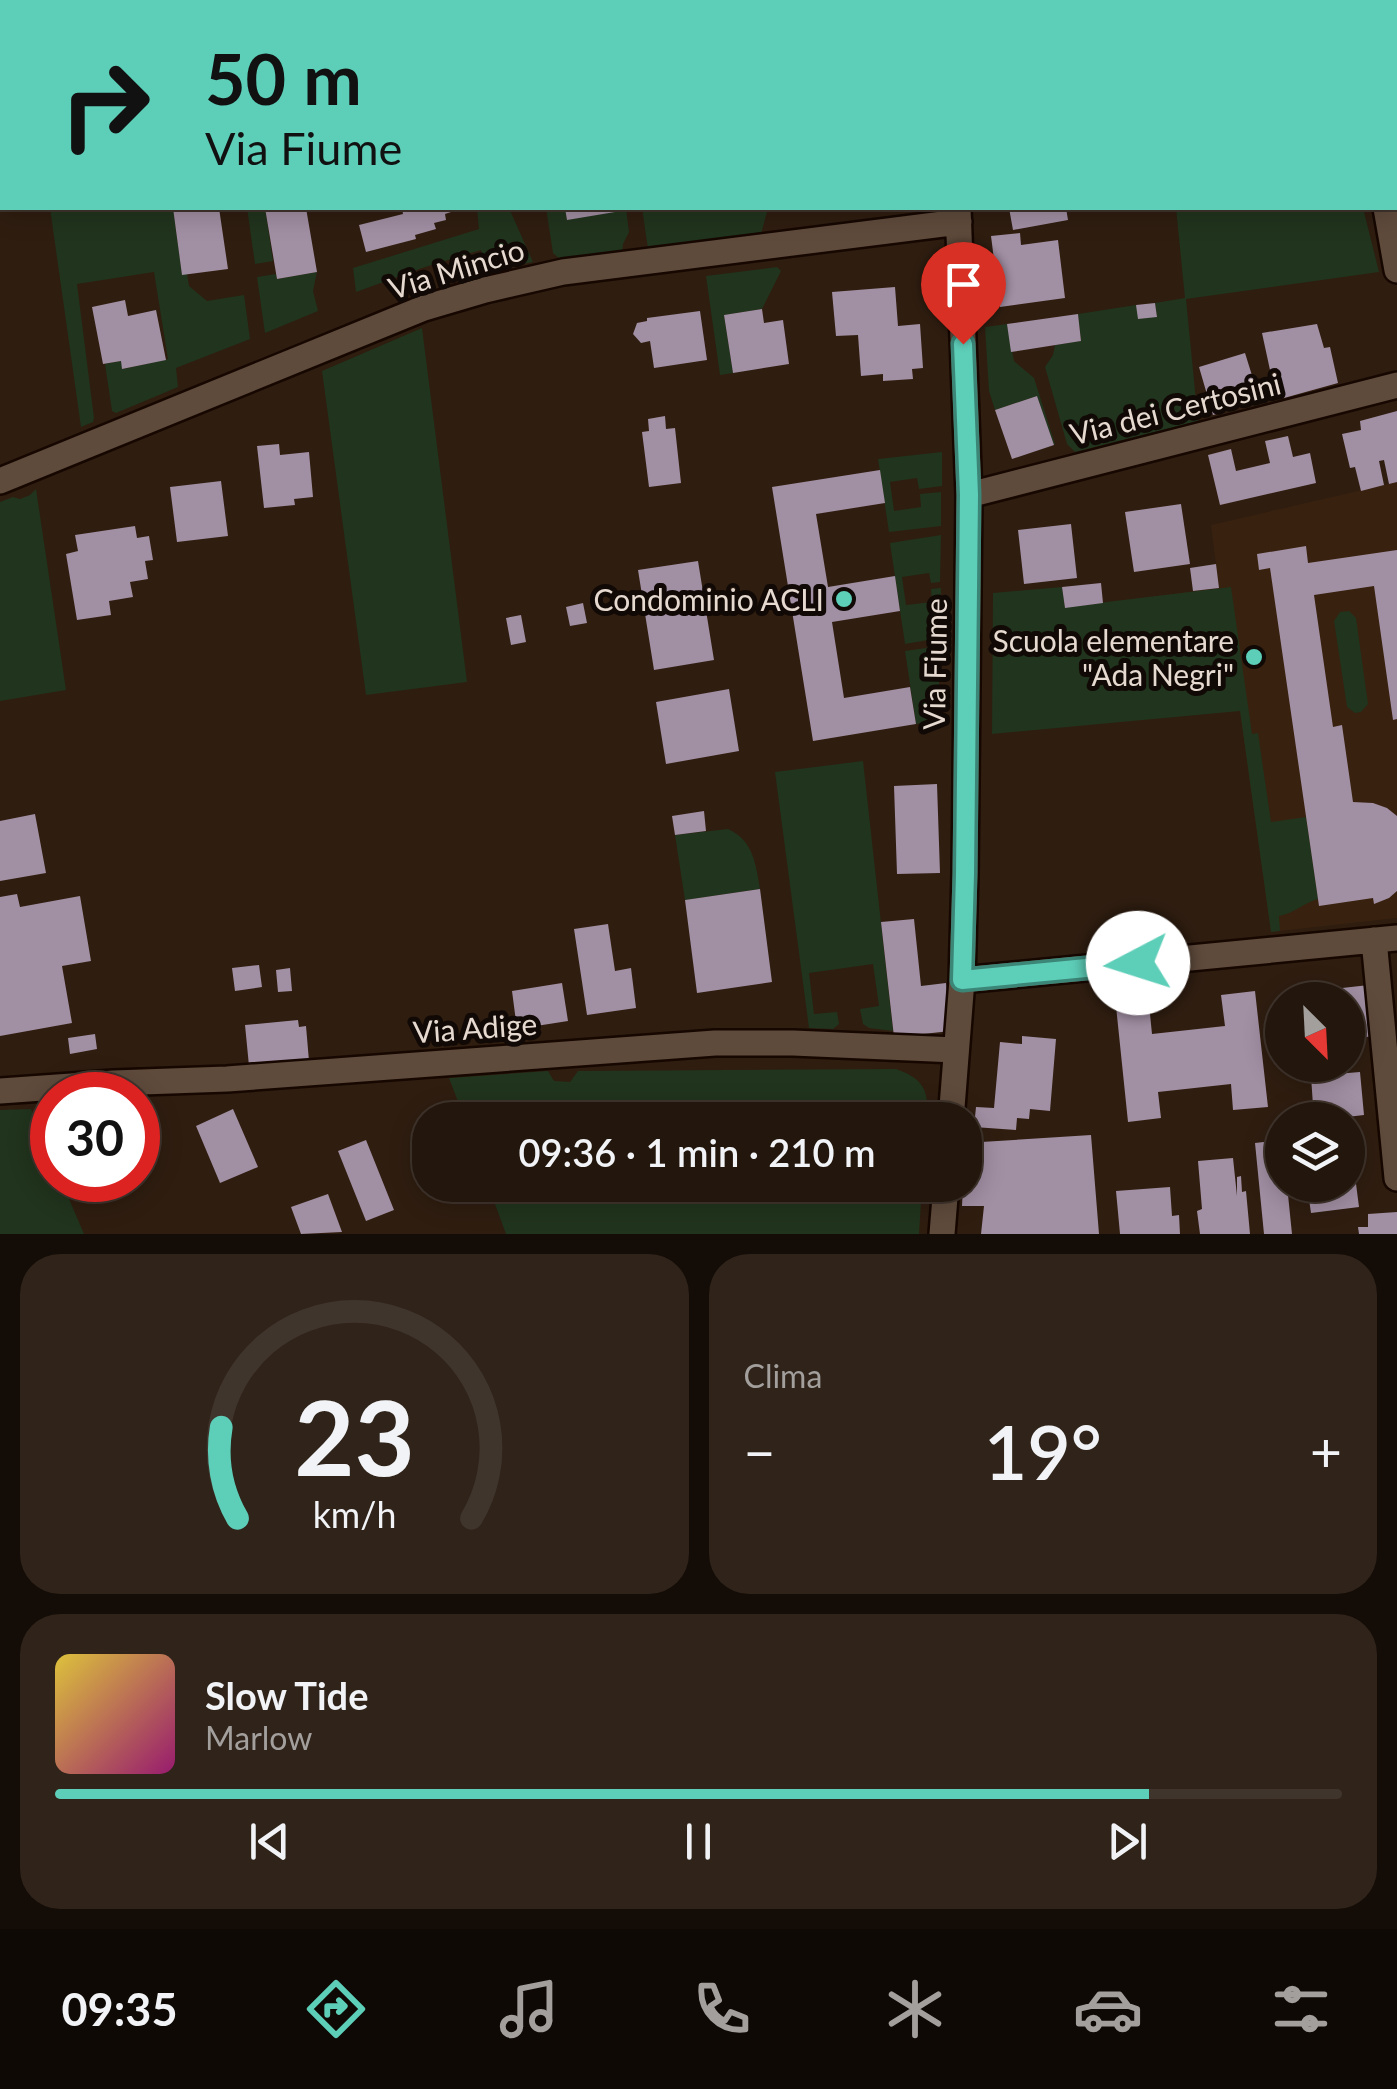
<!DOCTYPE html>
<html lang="it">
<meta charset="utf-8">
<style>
:root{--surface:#23160c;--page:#2f231a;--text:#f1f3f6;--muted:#a39f9d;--line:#40352d;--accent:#5dceb8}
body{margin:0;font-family:Lato,sans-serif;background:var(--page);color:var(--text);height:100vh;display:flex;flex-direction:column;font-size:38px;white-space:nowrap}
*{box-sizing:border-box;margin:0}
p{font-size:32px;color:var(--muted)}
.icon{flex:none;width:55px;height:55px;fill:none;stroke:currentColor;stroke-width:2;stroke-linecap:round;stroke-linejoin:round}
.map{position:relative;height:1234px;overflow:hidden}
.details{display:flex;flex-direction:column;gap:20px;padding:20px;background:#130c07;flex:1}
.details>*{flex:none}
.guide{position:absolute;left:0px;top:0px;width:1398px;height:210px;box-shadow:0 5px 25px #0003,0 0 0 2px var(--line);background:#5dceb8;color:#111;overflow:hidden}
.needle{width:65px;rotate:156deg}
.tools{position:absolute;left:1265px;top:982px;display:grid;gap:20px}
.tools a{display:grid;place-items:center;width:100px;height:100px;border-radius:50%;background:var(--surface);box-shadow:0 5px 25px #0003,0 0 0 2px var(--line);font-size:50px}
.speed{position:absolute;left:30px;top:1072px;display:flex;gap:20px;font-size:50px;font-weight:700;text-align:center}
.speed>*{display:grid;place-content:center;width:130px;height:130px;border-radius:50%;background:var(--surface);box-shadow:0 5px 25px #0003,0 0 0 2px var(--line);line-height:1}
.speed .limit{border:15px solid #d22;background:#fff;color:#111}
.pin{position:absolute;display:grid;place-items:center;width:85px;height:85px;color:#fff;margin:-102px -42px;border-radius:50% 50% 50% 0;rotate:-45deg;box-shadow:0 0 10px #0007}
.pin .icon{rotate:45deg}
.me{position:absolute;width:110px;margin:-55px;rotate:265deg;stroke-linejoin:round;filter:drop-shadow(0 0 8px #0008)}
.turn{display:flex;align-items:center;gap:35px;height:210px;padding:0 40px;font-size:45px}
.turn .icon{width:130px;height:130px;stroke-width:2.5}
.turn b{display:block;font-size:70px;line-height:85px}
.big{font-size:75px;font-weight:600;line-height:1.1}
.details .widget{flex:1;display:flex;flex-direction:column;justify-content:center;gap:15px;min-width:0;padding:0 35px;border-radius:40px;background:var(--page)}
.details .dial{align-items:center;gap:0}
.dial svg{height:260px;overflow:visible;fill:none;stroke:var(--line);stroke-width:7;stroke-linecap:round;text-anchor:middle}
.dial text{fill:var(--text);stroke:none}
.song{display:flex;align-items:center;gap:30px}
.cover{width:120px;height:120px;border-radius:15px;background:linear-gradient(135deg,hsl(50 70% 55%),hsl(320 70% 35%))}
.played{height:10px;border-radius:5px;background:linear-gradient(90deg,var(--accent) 85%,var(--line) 85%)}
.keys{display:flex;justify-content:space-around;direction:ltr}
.heat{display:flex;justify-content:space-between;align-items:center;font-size:55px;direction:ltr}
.details .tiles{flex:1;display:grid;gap:20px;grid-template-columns:1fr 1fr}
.widget:last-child{grid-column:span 2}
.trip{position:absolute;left:412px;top:1102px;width:570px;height:100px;border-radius:40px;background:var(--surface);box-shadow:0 5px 25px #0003,0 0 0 2px var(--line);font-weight:600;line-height:100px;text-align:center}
.tab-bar{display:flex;height:160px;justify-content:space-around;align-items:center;background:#0e0905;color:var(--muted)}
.tab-bar .icon{width:70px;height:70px}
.tab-bar .current{color:var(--accent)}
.tab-bar b{font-size:45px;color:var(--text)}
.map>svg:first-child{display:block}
</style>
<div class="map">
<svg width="1397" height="1234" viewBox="0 0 1397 1234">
<rect width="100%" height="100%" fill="#2f1d10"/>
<path fill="#38210f" d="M1397 482V918L1271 932 1240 711 1119 721 1103 603 1219 588 1211 525Z"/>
<path fill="#21341d" d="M50 208H173L182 274H187L189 286 207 301 244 295 250 339 176 368 178 387 116 413 112 411 105 364 121 361 123 369 168 359 154 272 77 284 94 418 93 422 81 427Z
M247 208H265L273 261 255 264Z
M477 208H509L533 262 485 271 481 250 425 267 356 292 353 268 479 229Z
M546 208H565L567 219 626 208 629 232 623 244 622 253 561 260 553 253Z
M642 208H766L767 212 761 234 648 249Z
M1176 208H1363L1379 272 1186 299 1198 421 1075 452 1067 444 1045 367 1053 355 1055 345 1081 341 1078 314 1136 305 1157 316 1155 303 1185 298Z
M777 267 781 271 762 309 724 315 733 373 720 375 706 276Z
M317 272 313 291 318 311 265 333 257 277 276 274 277 279Z
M1007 324 1014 361 1034 378 1055 444 1054 445 1037 396 995 410 989 391 985 327Z
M422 328 467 682 366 695 322 371Z
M942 452V486L919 489 917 478 890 482 894 511 921 507 920 494 941 492V526L889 532 878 459Z
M36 489 66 690 0 701V502L13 497 20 499 30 495Z
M941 535 940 582 931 583 929 573 902 577 906 605 932 602 931 589 941 588 940 638 905 644 890 543Z
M1062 587 1065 607 1231 587 1252 734 1258 733 1271 822 1306 817 1318 899C1304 903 1293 914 1279 916L1280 931 1271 932 1240 711 992 734 993 593Z
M1349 611 1356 618 1368 704 1361 712 1355 713 1347 707 1334 621 1340 612Z
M940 646 938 721 916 724 905 651Z
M863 761 893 1031 869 1028 863 1024 860 1009 879 1006 873 964 809 973 814 1014 837 1012 839 1024 833 1029 809 1028 775 772Z
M728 829C753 840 756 864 760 889L685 900 675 835Z
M896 1069C924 1079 929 1090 927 1120H465L449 1078 548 1071 554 1081 570 1082 578 1071Z
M31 1109 52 1160V1180H61L84 1234H0V1110Z
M488 1185H922L919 1234H506Z"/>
<path fill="#a18fa3" d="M173 208H219L228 269 182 275Z
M265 208H306L317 272 277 279Z
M402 208H463L445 214 446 220 434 223 436 229 415 235 416 239 366 252 359 225 403 214Z
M565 208H621V211L567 220Z
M1009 208H1066L1068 220 1013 230Z
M1020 233 1021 245 1058 240 1065 298 1000 307 991 236Z
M895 287 898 326 920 324 923 368 912 369 913 379 883 381V374L861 376 858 335 836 336 832 292Z
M125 300 128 316 156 310 166 360 122 369 121 361 103 364 92 307Z
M1155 303 1157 317 1138 319 1136 305Z
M762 309 764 323 783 320 789 364 733 373 724 315Z
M700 311 707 360 654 368 650 341 641 343 633 334 637 323 647 321V318Z
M1078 314 1081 341 1011 352 1007 324Z
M1317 324 1324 348 1330 347 1338 383 1284 398 1277 368 1270 370 1262 333Z
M1245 353 1260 401 1213 415 1199 367Z
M1037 396 1054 445 1012 459 995 410Z
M1397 411V482L1389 484 1384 460 1379 461 1384 485 1361 491 1355 467 1350 468 1342 434 1361 430 1360 421Z
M665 416 666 429 675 428 681 483 649 487 642 432 649 431 648 419Z
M1288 436 1293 457 1310 453 1316 483 1220 505 1208 455 1231 449 1236 471 1270 463 1265 441Z
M279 444 280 455 309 452 313 497 294 499 295 505 264 508 257 446Z
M880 470 885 503 816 514 828 587 895 576 900 611 832 622 844 698 910 687 916 724 813 741 772 487Z
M221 481 228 536 177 542 170 487Z
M1181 504 1190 564 1134 572 1125 512Z
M1071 524 1077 578 1024 584 1018 530Z
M135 526 137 538 149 536 153 560 145 561 148 579 130 582 133 597 109 601 111 615 77 620 66 554 78 551 75 535Z
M1306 546 1308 563 1397 550V719L1393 720 1374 586 1314 595 1333 727 1342 725 1353 802 1373 803 1387 808 1397 816V891L1389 898 1374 904 1373 898 1319 906 1270 568 1259 570 1257 554Z
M698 561 714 660 654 670 638 570Z
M1216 564 1219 588 1193 591 1190 568Z
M1101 583 1103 603 1065 608 1062 587Z
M583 603 587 623 570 626 566 607Z
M521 615 526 642 511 645 506 618Z
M729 689 739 751 666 764 656 702Z
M937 784 940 873 897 874 894 786Z
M704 811 706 831 675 835 672 816Z
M35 814 46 873 0 881V821Z
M760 889 772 982 697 993 685 900Z
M17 894 20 907 80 896 91 961 62 966 72 1023 0 1036V897Z
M914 919 921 986 946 983 951 1031 894 1037 881 922Z
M608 924 615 971 631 968 636 1008 587 1015 574 929Z
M259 965 262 987 235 991 232 968Z
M290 968 292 991 278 992 276 970Z
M562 983 568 1021 517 1029 512 991Z
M1369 985 1375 1036 1348 1039V1000H1316L1315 991Z
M1255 991 1268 1107 1233 1110 1231 1084 1158 1092 1161 1118 1128 1122 1116 1006 1149 1004 1152 1034 1225 1026 1221 995Z
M298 1020 299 1027 306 1026 309 1061 249 1066 245 1025Z
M95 1034 97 1049 70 1054 68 1038Z
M1022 1036 1056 1039 1050 1111 1030 1109 1029 1119 1017 1118 1016 1130 974 1127 976 1107 994 1108 1000 1042 1022 1044Z
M1360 1072 1364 1115 1347 1117 1348 1120H1314L1311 1076Z
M233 1109 258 1167 220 1183 196 1126Z
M1091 1135 1099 1234H981L984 1206H962L963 1185H965V1143Z
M1348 1137H1350L1359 1207 1311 1213 1307 1185H1348Z
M366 1140 394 1210 366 1221 338 1151Z
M1282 1140V1185H1287L1292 1234H1264L1255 1143Z
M1233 1158 1237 1196V1177L1241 1176 1242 1192 1246 1191 1250 1234H1200L1197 1211 1202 1209 1198 1161Z
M1170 1187 1172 1216 1179 1215 1180 1234H1120L1116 1191Z
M328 1194 342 1232 301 1234 291 1207Z
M1397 1212V1234H1359L1358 1227H1368V1214Z"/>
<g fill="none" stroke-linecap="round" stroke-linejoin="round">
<g stroke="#160700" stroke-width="30">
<path id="street" d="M937 0V2
M1350 0V2
M1395 25 1397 24
M1386 208 1397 270
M0 481 424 308 485 290 563 272 959 222
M969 495 1397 385
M1374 940 1397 1178
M962 980 1397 938
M0 1091 114 1083 227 1079 715 1043H793L956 1050
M951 1120 962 980 965 874 969 495 958 208
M942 1234 946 1185"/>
</g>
<use href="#street" stroke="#5f4b3c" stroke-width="25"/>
</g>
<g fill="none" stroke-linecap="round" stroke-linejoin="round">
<g stroke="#3c8678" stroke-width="25">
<path id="route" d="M963 344 969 495 965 874 962 980 1138 963"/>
</g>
<use href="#route" stroke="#5dceb8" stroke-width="18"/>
</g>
<g fill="#5dceb8" stroke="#110905" stroke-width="4">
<circle cx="844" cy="599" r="10"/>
<circle cx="1254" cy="657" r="10"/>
</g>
<g text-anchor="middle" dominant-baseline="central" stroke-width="10" stroke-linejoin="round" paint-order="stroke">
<g font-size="30" fill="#e5d9d0" stroke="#110905">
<text transform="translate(456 268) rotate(-17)">Via Mincio</text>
<text transform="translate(1175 408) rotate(-14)">Via dei Certosini</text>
<text transform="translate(934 664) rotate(-89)">Via Fiume</text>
<text transform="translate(475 1027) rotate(-4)">Via Adige</text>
</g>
<g font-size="30" fill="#e5d9d0" stroke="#110905" text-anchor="end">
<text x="824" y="599">Condominio ACLI</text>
<text x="1234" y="640">Scuola elementare<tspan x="1234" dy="34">"Ada Negri"</tspan></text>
</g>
</g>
</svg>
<div class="tools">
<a><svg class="needle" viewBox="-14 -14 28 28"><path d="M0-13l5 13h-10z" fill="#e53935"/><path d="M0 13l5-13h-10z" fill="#a39f9d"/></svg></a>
<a><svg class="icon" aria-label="layers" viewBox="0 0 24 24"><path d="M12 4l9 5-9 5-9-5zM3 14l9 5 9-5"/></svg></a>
</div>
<div class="speed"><div class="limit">30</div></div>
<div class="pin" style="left:963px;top:344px;background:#d93025"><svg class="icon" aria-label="arrive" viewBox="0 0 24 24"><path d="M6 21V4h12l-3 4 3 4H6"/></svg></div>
<svg class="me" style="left:1138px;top:963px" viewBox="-20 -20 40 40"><circle r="19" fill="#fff"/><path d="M0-13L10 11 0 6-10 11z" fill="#5dceb8"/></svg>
<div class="trip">09:36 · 1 min · 210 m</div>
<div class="guide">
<div class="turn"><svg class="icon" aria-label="right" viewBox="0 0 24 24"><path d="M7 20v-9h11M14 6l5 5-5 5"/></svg><div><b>50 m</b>Via Fiume</div></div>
</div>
</div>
<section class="details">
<div class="tiles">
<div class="widget dial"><svg viewBox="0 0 100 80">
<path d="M14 69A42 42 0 1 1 86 69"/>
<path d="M14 69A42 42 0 0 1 9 41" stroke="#5dceb8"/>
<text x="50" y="56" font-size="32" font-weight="700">23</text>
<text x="50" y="72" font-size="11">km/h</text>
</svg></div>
<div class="widget"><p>Clima</p>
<div class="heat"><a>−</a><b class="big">19°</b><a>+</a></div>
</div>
<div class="widget">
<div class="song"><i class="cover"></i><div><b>Slow Tide</b><p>Marlow</p></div></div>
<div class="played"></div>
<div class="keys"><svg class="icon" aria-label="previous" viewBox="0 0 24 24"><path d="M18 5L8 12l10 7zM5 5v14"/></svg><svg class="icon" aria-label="pause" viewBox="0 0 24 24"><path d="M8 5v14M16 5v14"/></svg><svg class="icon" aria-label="next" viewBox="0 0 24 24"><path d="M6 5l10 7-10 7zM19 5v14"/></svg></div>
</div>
</div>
</section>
<nav class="tab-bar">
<b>09:35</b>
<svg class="icon current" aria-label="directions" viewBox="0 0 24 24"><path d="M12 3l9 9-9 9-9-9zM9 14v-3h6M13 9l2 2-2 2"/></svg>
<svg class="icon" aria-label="music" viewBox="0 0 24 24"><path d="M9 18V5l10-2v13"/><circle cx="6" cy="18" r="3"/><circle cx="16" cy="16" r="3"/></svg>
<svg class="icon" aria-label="phone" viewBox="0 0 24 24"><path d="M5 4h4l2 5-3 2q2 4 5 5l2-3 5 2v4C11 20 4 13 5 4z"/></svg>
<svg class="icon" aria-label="climate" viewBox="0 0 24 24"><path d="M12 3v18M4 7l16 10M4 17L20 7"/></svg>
<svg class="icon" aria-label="car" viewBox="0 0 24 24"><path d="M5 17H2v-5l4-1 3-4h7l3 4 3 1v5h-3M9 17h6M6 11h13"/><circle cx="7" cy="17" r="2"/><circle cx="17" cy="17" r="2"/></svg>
<svg class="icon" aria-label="filters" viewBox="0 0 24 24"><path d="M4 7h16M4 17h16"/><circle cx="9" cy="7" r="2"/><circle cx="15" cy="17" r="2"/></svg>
</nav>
